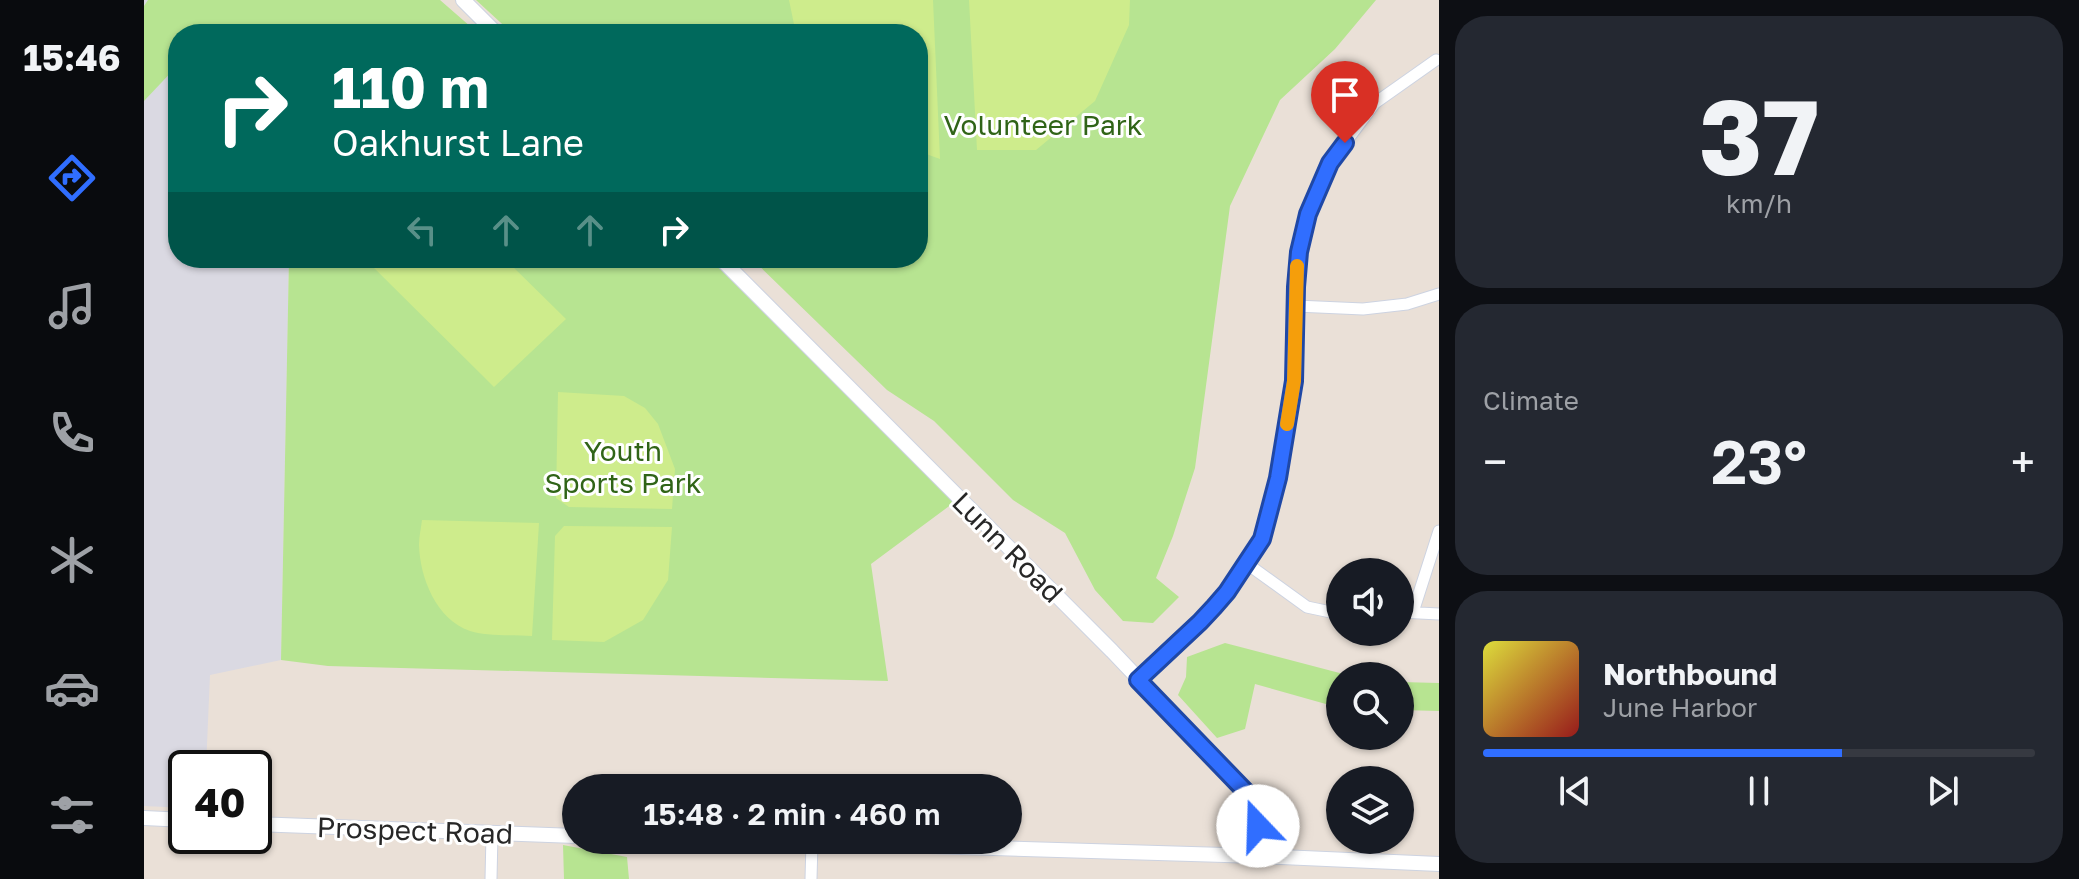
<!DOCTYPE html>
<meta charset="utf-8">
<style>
:root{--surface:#171b24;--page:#242831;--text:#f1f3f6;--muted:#9ea1a6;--line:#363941;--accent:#306eff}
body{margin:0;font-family:"Golos Text",sans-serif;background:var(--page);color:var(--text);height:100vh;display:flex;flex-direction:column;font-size:30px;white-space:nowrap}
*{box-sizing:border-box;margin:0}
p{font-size:26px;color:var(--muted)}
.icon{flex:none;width:44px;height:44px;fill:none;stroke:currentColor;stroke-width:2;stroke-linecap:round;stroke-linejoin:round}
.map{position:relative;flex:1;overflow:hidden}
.panel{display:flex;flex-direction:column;gap:16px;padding:16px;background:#0d0f14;width:640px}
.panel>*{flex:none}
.banner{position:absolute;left:24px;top:24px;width:760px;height:244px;border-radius:32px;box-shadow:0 2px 6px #0004;background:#00695c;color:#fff;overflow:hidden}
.buttons{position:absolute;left:1182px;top:558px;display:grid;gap:16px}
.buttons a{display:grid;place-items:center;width:88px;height:88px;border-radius:50%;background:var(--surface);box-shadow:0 2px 6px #0004;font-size:40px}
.speed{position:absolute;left:24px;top:750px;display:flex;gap:16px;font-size:40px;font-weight:700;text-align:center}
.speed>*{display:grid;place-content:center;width:104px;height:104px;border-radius:50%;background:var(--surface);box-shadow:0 2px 6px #0004;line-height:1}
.speed .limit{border:4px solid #111;border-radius:12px;background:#fff;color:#111}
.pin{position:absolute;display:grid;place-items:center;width:68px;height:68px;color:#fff;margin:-82px -34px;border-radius:50% 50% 50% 0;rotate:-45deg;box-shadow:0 0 8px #0007}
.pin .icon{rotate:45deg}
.me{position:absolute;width:88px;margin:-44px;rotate:339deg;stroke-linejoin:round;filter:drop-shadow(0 0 6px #0008)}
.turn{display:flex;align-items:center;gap:28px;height:168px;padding:0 32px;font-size:36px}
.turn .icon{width:104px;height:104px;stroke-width:2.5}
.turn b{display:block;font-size:56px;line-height:68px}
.lanes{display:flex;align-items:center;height:76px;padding:0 32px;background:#0003;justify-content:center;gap:40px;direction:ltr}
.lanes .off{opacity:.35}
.big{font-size:60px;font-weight:600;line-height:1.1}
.panel .widget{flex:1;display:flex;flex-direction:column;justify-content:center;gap:12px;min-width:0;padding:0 28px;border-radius:32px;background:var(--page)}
.panel .dial{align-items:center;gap:0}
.dial b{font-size:104px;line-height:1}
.song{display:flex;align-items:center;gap:24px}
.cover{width:96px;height:96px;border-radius:12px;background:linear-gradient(135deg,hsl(60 70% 55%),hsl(0 70% 35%))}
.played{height:8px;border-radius:4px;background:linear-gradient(90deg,var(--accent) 65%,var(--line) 65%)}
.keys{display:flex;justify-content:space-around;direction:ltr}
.heat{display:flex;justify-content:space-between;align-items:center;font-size:44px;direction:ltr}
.trip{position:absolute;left:418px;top:774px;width:460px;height:80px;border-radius:40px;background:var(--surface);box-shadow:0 2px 6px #0004;font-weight:600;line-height:80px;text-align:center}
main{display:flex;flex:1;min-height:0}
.tab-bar{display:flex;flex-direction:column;width:144px;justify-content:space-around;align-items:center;background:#090b0e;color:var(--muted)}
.tab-bar .icon{width:56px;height:56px}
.tab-bar .on{color:var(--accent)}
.tab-bar b{font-size:36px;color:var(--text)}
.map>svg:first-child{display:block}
</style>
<main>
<nav class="tab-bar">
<b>15:46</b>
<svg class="icon on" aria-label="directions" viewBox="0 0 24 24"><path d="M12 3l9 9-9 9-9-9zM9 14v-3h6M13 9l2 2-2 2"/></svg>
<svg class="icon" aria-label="music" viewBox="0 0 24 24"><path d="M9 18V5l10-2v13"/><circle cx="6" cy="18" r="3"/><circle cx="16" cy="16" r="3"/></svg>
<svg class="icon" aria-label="phone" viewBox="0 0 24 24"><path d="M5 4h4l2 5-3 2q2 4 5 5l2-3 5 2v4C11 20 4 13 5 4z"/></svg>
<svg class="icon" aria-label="climate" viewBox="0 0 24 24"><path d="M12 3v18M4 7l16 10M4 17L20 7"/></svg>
<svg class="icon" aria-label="car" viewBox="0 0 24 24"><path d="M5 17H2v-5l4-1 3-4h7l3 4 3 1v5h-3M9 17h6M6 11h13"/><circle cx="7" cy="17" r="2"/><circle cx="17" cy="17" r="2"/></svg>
<svg class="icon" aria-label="filters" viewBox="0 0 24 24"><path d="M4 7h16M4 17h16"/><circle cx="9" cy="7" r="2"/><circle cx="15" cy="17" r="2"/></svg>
</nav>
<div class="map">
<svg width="1295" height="879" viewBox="0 0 1295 879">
<rect width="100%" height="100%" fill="#eae0d7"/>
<path fill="#dad9e2" d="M0 0H94L34 34V258H145L137 660 66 675 62 768H42V808L0 806Z"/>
<path fill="#b7e491" d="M4 0H296L335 34H34V65L0 101V6Z
M332 0H1232L1191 49 1136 100 1086 206 1051 468 1029 536 1012 578 1035 597 1009 623 979 621 951 590 921 533 869 500 790 421 743 390 607 258H774V34H488L479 24 467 34H369Z
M145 258H570L812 501 727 564 744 681 184 666 137 660Z
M1081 643 1207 676H1196V708L1111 684 1101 729 1073 738 1034 695 1042 677 1043 657Z
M1256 682 1295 683V711L1256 710Z
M419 845 483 857 485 879H420Z"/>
<path fill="#ceec8c" d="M645 0H789L796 159 774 151V34H652Z
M825 0H986L985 25 951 101 892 150H833Z
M220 258H360L422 319 350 387Z
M414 392 480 396 501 408 514 424 531 469 528 509 425 507 412 498Z
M278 520 395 523 388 636C372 635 340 636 326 631 292 619 276 578 275 545 275 537 277 528 278 520Z
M420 526 528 527 524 580 499 620 460 642 408 640 411 536Z"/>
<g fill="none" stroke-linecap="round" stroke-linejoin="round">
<g stroke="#cdd3e1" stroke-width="13">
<path id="minor" d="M1152 306 1219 309 1263 304 1295 294
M1102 563 1163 607 1196 614
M1256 612 1295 614
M1269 612 1295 531
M994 680 1056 622 1083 592 1118 539 1134 478 1150 381 1152 287 1155 252 1164 214 1186 163 1231 103 1292 60
M347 879 348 834
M667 879 668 842"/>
</g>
<g stroke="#cdd3e1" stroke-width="16">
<path id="tertiary" d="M319 0 353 34
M576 258 968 651 1104 794 1112 814 1114 856
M0 818 42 820
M110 824 432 836
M583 840 1114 856 1295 864"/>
</g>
<use href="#minor" stroke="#fff" stroke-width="11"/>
<use href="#tertiary" stroke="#fff" stroke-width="14"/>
</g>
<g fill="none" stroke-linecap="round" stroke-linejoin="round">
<g stroke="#1f48a6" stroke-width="20">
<path id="route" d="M1114 826 1109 804 1104 794 994 680 1056 622 1070 607 1083 592 1118 539 1134 478 1150 381 1152 287 1155 252 1164 214 1186 163 1201 143"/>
</g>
<use href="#route" stroke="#306eff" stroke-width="14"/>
<path stroke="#f59e0b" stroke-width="14" d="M1143 424 1150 381 1153 266"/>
</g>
<g text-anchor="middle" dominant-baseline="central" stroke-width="6" stroke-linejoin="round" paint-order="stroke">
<g font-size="28" fill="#306417" stroke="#fff">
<text x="899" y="124">Volunteer Park</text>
<text x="479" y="450">Youth<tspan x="479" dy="32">Sports Park</tspan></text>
</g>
<g font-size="28" fill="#272727" stroke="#fff">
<text transform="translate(864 547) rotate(45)">Lunn Road</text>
<text transform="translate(271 830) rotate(2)">Prospect Road</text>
</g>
</g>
</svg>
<div class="buttons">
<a><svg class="icon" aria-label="sound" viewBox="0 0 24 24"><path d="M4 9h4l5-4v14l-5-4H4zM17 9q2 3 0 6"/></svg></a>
<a><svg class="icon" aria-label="search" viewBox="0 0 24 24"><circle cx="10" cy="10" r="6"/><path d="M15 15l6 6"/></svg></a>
<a><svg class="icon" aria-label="layers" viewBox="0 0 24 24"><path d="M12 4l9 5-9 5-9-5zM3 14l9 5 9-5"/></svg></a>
</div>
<div class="speed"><div class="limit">40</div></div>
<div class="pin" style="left:1201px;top:143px;background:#d93025"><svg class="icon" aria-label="arrive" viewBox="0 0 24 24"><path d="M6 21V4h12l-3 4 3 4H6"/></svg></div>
<svg class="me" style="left:1114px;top:826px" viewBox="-20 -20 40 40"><circle r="19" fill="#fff"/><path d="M0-13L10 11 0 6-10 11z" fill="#306eff"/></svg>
<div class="trip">15:48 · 2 min · 460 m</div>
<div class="banner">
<div class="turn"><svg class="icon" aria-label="right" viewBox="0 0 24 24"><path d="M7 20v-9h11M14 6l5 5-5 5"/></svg><div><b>110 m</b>Oakhurst Lane</div></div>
<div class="lanes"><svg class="icon off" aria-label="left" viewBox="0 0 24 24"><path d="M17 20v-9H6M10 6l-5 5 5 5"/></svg><svg class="icon off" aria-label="ahead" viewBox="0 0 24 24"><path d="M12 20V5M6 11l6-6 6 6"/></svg><svg class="icon off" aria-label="ahead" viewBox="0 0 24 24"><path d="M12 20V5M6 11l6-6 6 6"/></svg><svg class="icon" aria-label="right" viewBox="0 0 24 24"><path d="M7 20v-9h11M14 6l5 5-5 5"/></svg></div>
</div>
</div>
<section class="panel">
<div class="widget dial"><b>37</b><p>km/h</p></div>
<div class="widget"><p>Climate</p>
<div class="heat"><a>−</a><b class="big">23°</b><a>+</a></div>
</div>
<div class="widget">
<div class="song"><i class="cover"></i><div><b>Northbound</b><p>June Harbor</p></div></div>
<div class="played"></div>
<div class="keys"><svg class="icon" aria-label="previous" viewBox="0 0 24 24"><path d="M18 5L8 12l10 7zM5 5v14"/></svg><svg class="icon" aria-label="pause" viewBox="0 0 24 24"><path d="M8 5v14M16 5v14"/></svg><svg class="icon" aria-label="next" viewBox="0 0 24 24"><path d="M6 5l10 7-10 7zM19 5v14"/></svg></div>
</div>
</section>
</main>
